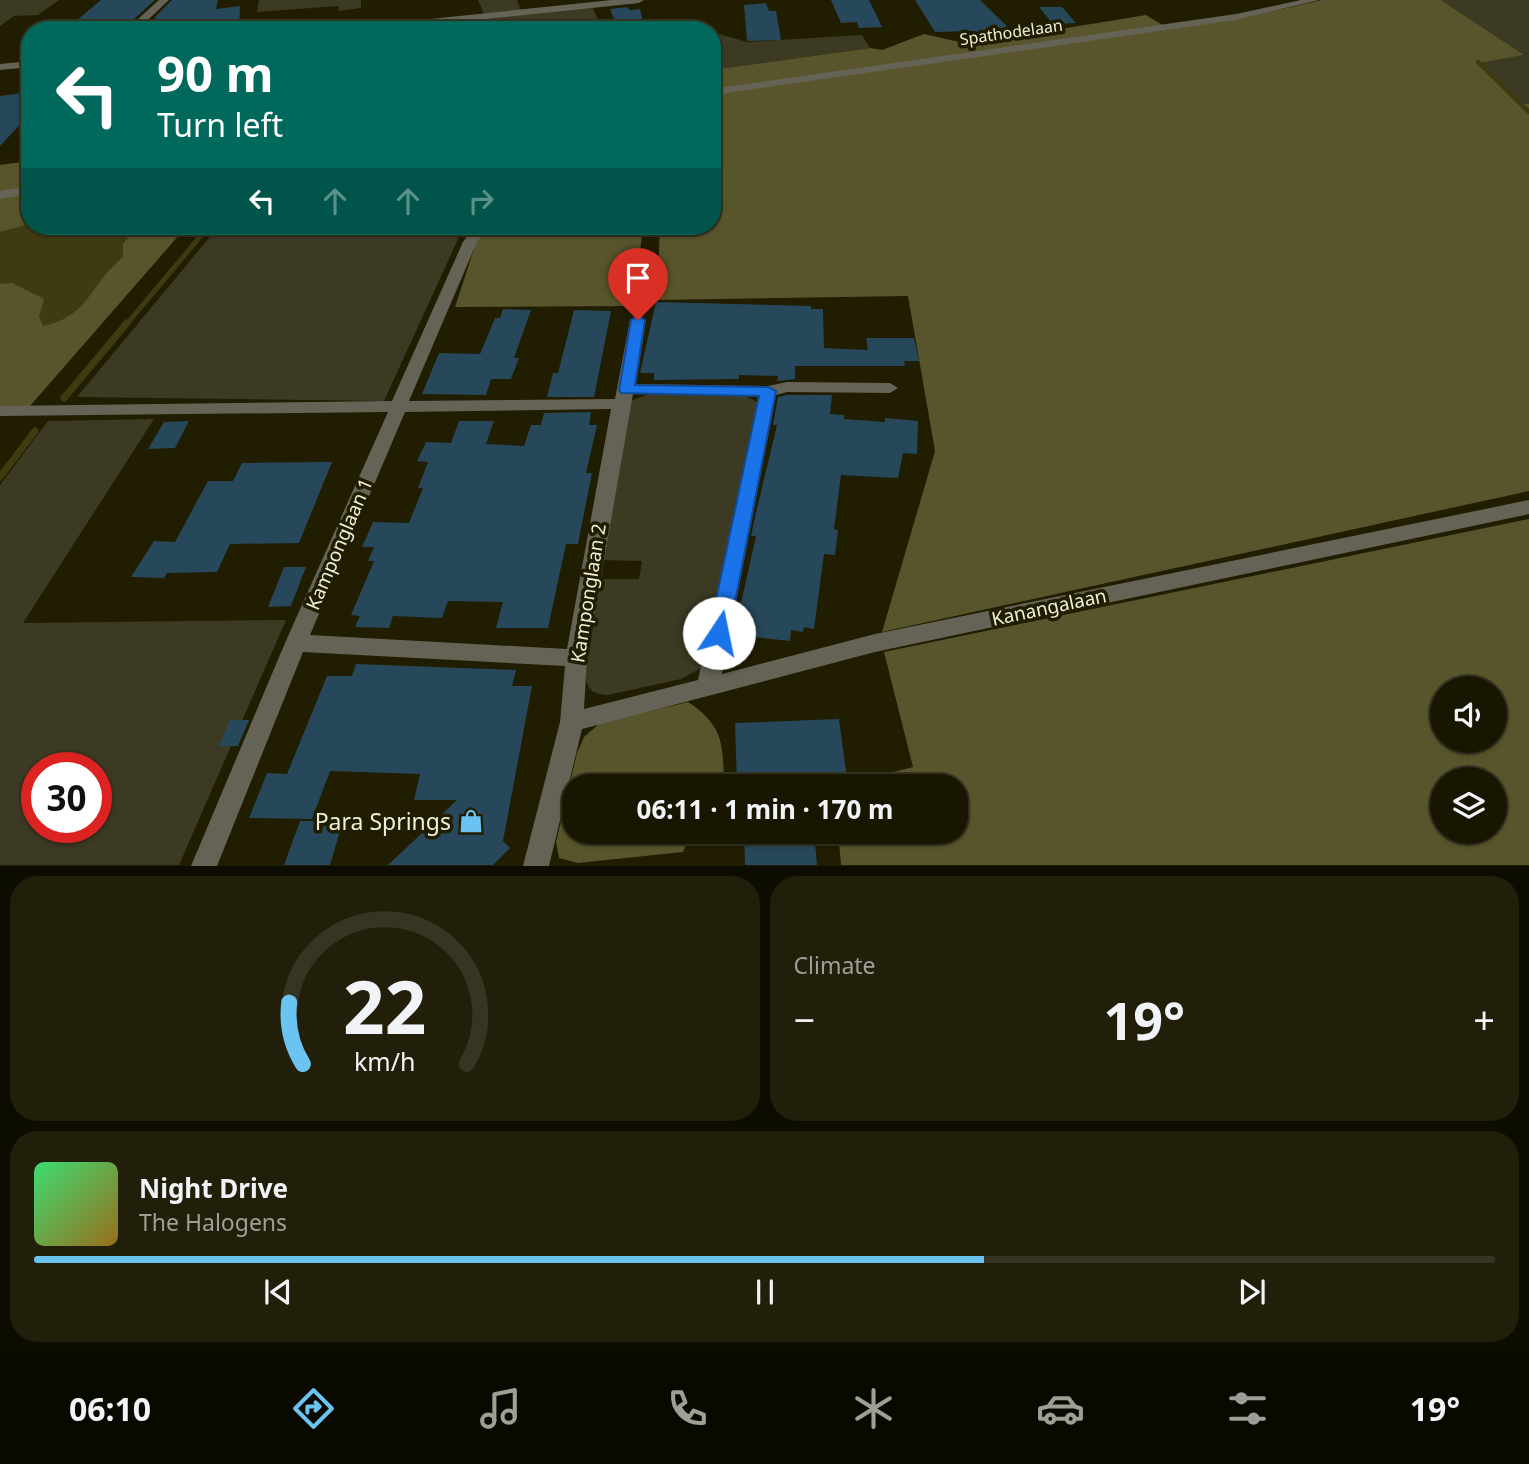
<!DOCTYPE html>
<meta charset="utf-8">
<style>
:root{--surface:#181600;--page:#211f0a;--text:#f1f3f6;--muted:#9f9f99;--line:#363522;--accent:#6ac3f1}
body{margin:0;font-family:"Noto Sans",sans-serif;background:var(--page);color:var(--text);height:100vh;display:flex;flex-direction:column;font-size:26px;white-space:nowrap}
*{box-sizing:border-box;margin:0}
p{font-size:23px;color:var(--muted)}
.icon{flex:none;width:38px;height:38px;fill:none;stroke:currentColor;stroke-width:2;stroke-linecap:round;stroke-linejoin:round}
.map{position:relative;height:866px;overflow:hidden}
.details{display:flex;flex-direction:column;gap:10px;padding:10px;background:#0d0c00;flex:1}
.details>*{flex:none}
.hud{position:absolute;left:21px;top:21px;width:700px;height:214px;border-radius:28px;box-shadow:0 2px 5px #0004,0 0 0 2px var(--line);background:#00695c;color:#fff;overflow:hidden}
.tools{position:absolute;left:1430px;top:676px;display:grid;gap:14px}
.tools a{display:grid;place-items:center;width:77px;height:77px;border-radius:50%;background:var(--surface);box-shadow:0 2px 5px #0004,0 0 0 2px var(--line);font-size:35px}
.speed{position:absolute;left:21px;top:752px;display:flex;gap:14px;font-size:35px;font-weight:700;text-align:center}
.speed>*{display:grid;place-content:center;width:91px;height:91px;border-radius:50%;background:var(--surface);box-shadow:0 2px 5px #0004,0 0 0 2px var(--line);line-height:1}
.speed .limit{border:10px solid #d22;background:#fff;color:#111}
.pin{position:absolute;display:grid;place-items:center;width:60px;height:60px;color:#fff;margin:-72px -30px;border-radius:50% 50% 50% 0;rotate:-45deg;box-shadow:0 0 7px #0007}
.pin .icon{rotate:45deg}
.me{position:absolute;width:77px;margin:-38px;rotate:11deg;stroke-linejoin:round;filter:drop-shadow(0 0 5px #0008)}
.turn{display:flex;align-items:center;gap:24px;height:147px;padding:0 21px;font-size:32px}
.turn .icon{width:91px;height:91px;stroke-width:2.5}
.turn b{display:block;font-size:49px;line-height:60px}
.lanes{display:flex;align-items:center;height:66px;padding:0 21px;background:#0003;justify-content:center;gap:35px;direction:ltr}
.lanes .off{opacity:.35}
.big{font-size:52px;font-weight:700;line-height:1.1}
.details .card{flex:1;display:flex;flex-direction:column;justify-content:center;gap:10px;min-width:0;padding:0 24px;border-radius:28px;background:var(--page)}
.details .dial{align-items:center;gap:0}
.dial svg{height:182px;overflow:visible;fill:none;stroke:var(--line);stroke-width:7;stroke-linecap:round;text-anchor:middle}
.dial text{fill:var(--text);stroke:none}
.song{display:flex;align-items:center;gap:21px}
.cover{width:84px;height:84px;border-radius:10px;background:linear-gradient(135deg,hsl(140 70% 55%),hsl(40 70% 35%))}
.played{height:7px;border-radius:4px;background:linear-gradient(90deg,var(--accent) 65%,var(--line) 65%)}
.keys{display:flex;justify-content:space-around;direction:ltr}
.heat{display:flex;justify-content:space-between;align-items:center;font-size:38px;direction:ltr}
.details .tiles{flex:1;display:grid;gap:10px;grid-template-columns:1fr 1fr}
.card:last-child{grid-column:span 2}
.trip{position:absolute;left:562px;top:774px;width:406px;height:70px;border-radius:28px;background:var(--surface);box-shadow:0 2px 5px #0004,0 0 0 2px var(--line);font-weight:700;line-height:70px;text-align:center}
.menu{display:flex;height:112px;justify-content:space-around;align-items:center;background:#0a0900;color:var(--muted)}
.menu .icon{width:49px;height:49px}
.menu .selected{color:var(--accent)}
.menu b{font-size:32px;color:var(--text)}
.map>svg:first-child{display:block}
</style>
<div class="map">
<svg width="1529" height="866" viewBox="0 0 1529 866">
<rect width="100%" height="100%" fill="#201d00"/>
<path fill="#3c3a23" fill-rule="evenodd" d="M0 0H59L38 15 14 16 0 26Z
M259 0H361V8L338 11 339 6 257 12Z
M478 0H517L521 11 484 14Z
M1441 0H1529V104L1520 103 1478 62 1523 55Z
M592 6 602 30H496L480 20Z
M472 19 485 30H369Z
M712 32 747 42 862 35 870 48 712 70Z
M219 226H464L384 401 77 397Z
M650 394 745 396 758 402 701 668 681 679 608 695C600 694 593 694 589 687 577 670 596 600 600 579H639L642 561 600 560 630 401Z
M154 419 23 623 286 620 179 865H0V485L48 421ZM37 768H96V828H37Z"/>
<path fill="#58542b" fill-rule="evenodd" d="M1322 0H1441L1524 55 1478 63 1520 103 1529 104V491L882 632 935 451 908 296 657 300 660 226H712V94L1233 20Z
M1146 15 1164 26 712 90V70L870 48 882 50 924 34 968 44Z
M30 161V187L0 192V165Z
M30 193V226H187L30 406H0V197Z
M486 226H643L634 306 455 307 476 243Z
M1529 519V865H841L838 831H956V786H839L913 767 884 652ZM1442 688H1494V740H1442ZM1442 779H1494V831H1442Z
M688 702C724 726 723 744 724 786H574V831H692L683 852 578 863 559 858 556 842 577 753 584 737 600 723Z"/>
<path fill="#3f3b11" d="M29 224 30 226H138L123 244V257C88 286 90 316 43 326L39 317 44 299 12 283 0 284V232Z"/>
<g fill="none" stroke-linecap="round" stroke-linejoin="round">
<path stroke="#3f3b11" stroke-width="4.5" d="M1478 62 1529 112"/>
<path stroke="#3f3b11" stroke-width="5" d="M126 325 209 226"/>
<path stroke="#3f3b11" stroke-width="7" d="M64 398 127 323
M0 477 35 431"/>
</g>
<path fill="#27485a" d="M101 0H155L134 19 118 21 109 30H65Z
M172 0H218L216 9 240 6 239 29 191 30 193 20 154 24 156 18H154Z
M831 0H869L882 27 859 28 857 22 841 23Z
M915 0H980L1014 33H1007L1009 36 979 37 975 31 935 32Z
M766 3 769 11H776L781 40 747 41 744 5Z
M628 7 629 10 640 9 644 27 618 29 610 9Z
M1039 7H1062L1076 23 1053 24Z
M30 92V114L0 146V96Z
M656 302 811 306V309H823L824 348 868 350 866 338H914L919 361H904L905 366H795V379L777 381 778 376 739 375V379L654 380V373H640Z
M503 309 531 310 514 358H519L511 379H491L486 395 422 394 439 353 480 354 495 318H500Z
M574 310 611 311 594 397H547L553 373H558Z
M787 395H832L830 414 844 415V419L885 422V418L918 421 917 454 903 453 898 478 841 475 834 529 838 530 835 555 824 554 814 629 804 627 803 632 791 630 790 641 734 635 756 536H751L755 517 777 425H773L778 397Z
M591 412 589 425H597L586 473H592L578 544H566L548 628H496L503 602 448 601 442 618 393 616 389 628 355 627 360 616 351 615 374 561H368L374 547H362L373 522 409 523 423 488H418L428 462 417 461 426 442 451 443 459 421H494L486 444 524 446 531 425H541L544 413Z
M189 421 175 448 148 449 164 422Z
M332 462 299 543 230 544 217 572 167 573 164 578 131 577 154 541 175 542 208 481H233L242 463Z
M284 567H306L291 606 268 607Z
M356 664 516 670 512 686H532L503 841 510 848 493 865H388L457 800H414L420 774 330 771 312 819 249 818 267 773 287 774 327 676H352Z
M839 719 847 779 783 782V786L737 784 735 723Z
M230 720H249L238 746H219Z
M300 821H343L330 865H284Z
M744 831H814L817 865H745Z"/>
<g fill="none" stroke-linecap="round" stroke-linejoin="round">
<path fill="#656355" fill-rule="evenodd" d="M159 0H169L137 30H126Z
M612 0H644L639 3 383 30H348L353 27Z
M1301 0H1319L1236 20 712 95V89L1236 14Z
M30 61V67L0 70V64Z
M30 186V194L0 199V191Z
M474 226H488L477 242 409 401 615 399 630 320 638 315 646 320 636 384 768 386 787 382 890 383 898 388 890 393 787 392 776 395 722 674 875 634 1529 500V514L875 652 582 729 549 866H523L560 722 565 666 303 652 217 866H191L285 643 388 412 0 416V406L392 401 463 242ZM633 394 759 396 698 680 584 709 587 658ZM611 409 567 649 310 635 405 412Z"/>
</g>
<path fill="#1a73e8" stroke="#114b97" stroke-width="2" d="M638 315 645 320 635 385 768 387 776 391 729 633 726 638 719 641 712 638 709 633 759 396 621 393 619 390 631 320Z"/>
<defs>
<g id="shop-bare" transform="scale(1.89)"><path d="M-5-2.5h2.3a2.7 3.5 0 0 1 5.4 0H5L5.5 6h-11ZM-1.5-2.5h3a1.5 2.3 0 0 0-3 0Z" fill="#6ac3f1" stroke="#201d00" stroke-width="2.5" paint-order="stroke"/></g>
</defs>
<g fill-rule="evenodd">
<use href="#shop-bare" x="471" y="821"/>
</g>
<g text-anchor="middle" dominant-baseline="central" stroke-width="7" stroke-linejoin="round" paint-order="stroke">
<g font-size="16" fill="#efeedb" stroke="#201d00">
<text transform="translate(1011 32) rotate(-8)">Spathodelaan</text>
</g>
<g font-size="19" fill="#efeedb" stroke="#201d00">
<text transform="translate(339 544) rotate(-67)">Kamponglaan 1</text>
<text transform="translate(588 593) rotate(-81)">Kamponglaan 2</text>
<text transform="translate(1049 607) rotate(-12)">Kanangalaan</text>
</g>
<g font-size="23" fill="#efeedb" stroke="#201d00" text-anchor="end">
<text x="451" y="821">Para Springs</text>
</g>
</g>
</svg>
<div class="tools">
<a><svg class="icon" aria-label="sound" viewBox="0 0 24 24"><path d="M4 9h4l5-4v14l-5-4H4zM17 9q2 3 0 6"/></svg></a>
<a><svg class="icon" aria-label="layers" viewBox="0 0 24 24"><path d="M12 4l9 5-9 5-9-5zM3 14l9 5 9-5"/></svg></a>
</div>
<div class="speed"><div class="limit">30</div></div>
<div class="pin" style="left:638px;top:320px;background:#d93025"><svg class="icon" aria-label="arrive" viewBox="0 0 24 24"><path d="M6 21V4h12l-3 4 3 4H6"/></svg></div>
<svg class="me" style="left:719px;top:633px" viewBox="-20 -20 40 40"><circle r="19" fill="#fff"/><path d="M0-13L10 11 0 6-10 11z" fill="#1a73e8"/></svg>
<div class="trip">06:11 · 1 min · 170 m</div>
<div class="hud">
<div class="turn"><svg class="icon" aria-label="left" viewBox="0 0 24 24"><path d="M17 20v-9H6M10 6l-5 5 5 5"/></svg><div><b>90 m</b>Turn left</div></div>
<div class="lanes"><svg class="icon" aria-label="left" viewBox="0 0 24 24"><path d="M17 20v-9H6M10 6l-5 5 5 5"/></svg><svg class="icon off" aria-label="ahead" viewBox="0 0 24 24"><path d="M12 20V5M6 11l6-6 6 6"/></svg><svg class="icon off" aria-label="ahead" viewBox="0 0 24 24"><path d="M12 20V5M6 11l6-6 6 6"/></svg><svg class="icon off" aria-label="right" viewBox="0 0 24 24"><path d="M7 20v-9h11M14 6l5 5-5 5"/></svg></div>
</div>
</div>
<section class="details">
<div class="tiles">
<div class="card dial"><svg viewBox="0 0 100 80">
<path d="M14 69A42 42 0 1 1 86 69"/>
<path d="M14 69A42 42 0 0 1 8 42" stroke="#6ac3f1"/>
<text x="50" y="56" font-size="32" font-weight="700">22</text>
<text x="50" y="72" font-size="11">km/h</text>
</svg></div>
<div class="card"><p>Climate</p>
<div class="heat"><a>−</a><b class="big">19°</b><a>+</a></div>
</div>
<div class="card">
<div class="song"><i class="cover"></i><div><b>Night Drive</b><p>The Halogens</p></div></div>
<div class="played"></div>
<div class="keys"><svg class="icon" aria-label="previous" viewBox="0 0 24 24"><path d="M18 5L8 12l10 7zM5 5v14"/></svg><svg class="icon" aria-label="pause" viewBox="0 0 24 24"><path d="M8 5v14M16 5v14"/></svg><svg class="icon" aria-label="next" viewBox="0 0 24 24"><path d="M6 5l10 7-10 7zM19 5v14"/></svg></div>
</div>
</div>
</section>
<nav class="menu">
<b>06:10</b>
<svg class="icon selected" aria-label="directions" viewBox="0 0 24 24"><path d="M12 3l9 9-9 9-9-9zM9 14v-3h6M13 9l2 2-2 2"/></svg>
<svg class="icon" aria-label="music" viewBox="0 0 24 24"><path d="M9 18V5l10-2v13"/><circle cx="6" cy="18" r="3"/><circle cx="16" cy="16" r="3"/></svg>
<svg class="icon" aria-label="phone" viewBox="0 0 24 24"><path d="M5 4h4l2 5-3 2q2 4 5 5l2-3 5 2v4C11 20 4 13 5 4z"/></svg>
<svg class="icon" aria-label="climate" viewBox="0 0 24 24"><path d="M12 3v18M4 7l16 10M4 17L20 7"/></svg>
<svg class="icon" aria-label="car" viewBox="0 0 24 24"><path d="M5 17H2v-5l4-1 3-4h7l3 4 3 1v5h-3M9 17h6M6 11h13"/><circle cx="7" cy="17" r="2"/><circle cx="17" cy="17" r="2"/></svg>
<svg class="icon" aria-label="filters" viewBox="0 0 24 24"><path d="M4 7h16M4 17h16"/><circle cx="9" cy="7" r="2"/><circle cx="15" cy="17" r="2"/></svg>
<b>19°</b>
</nav>
